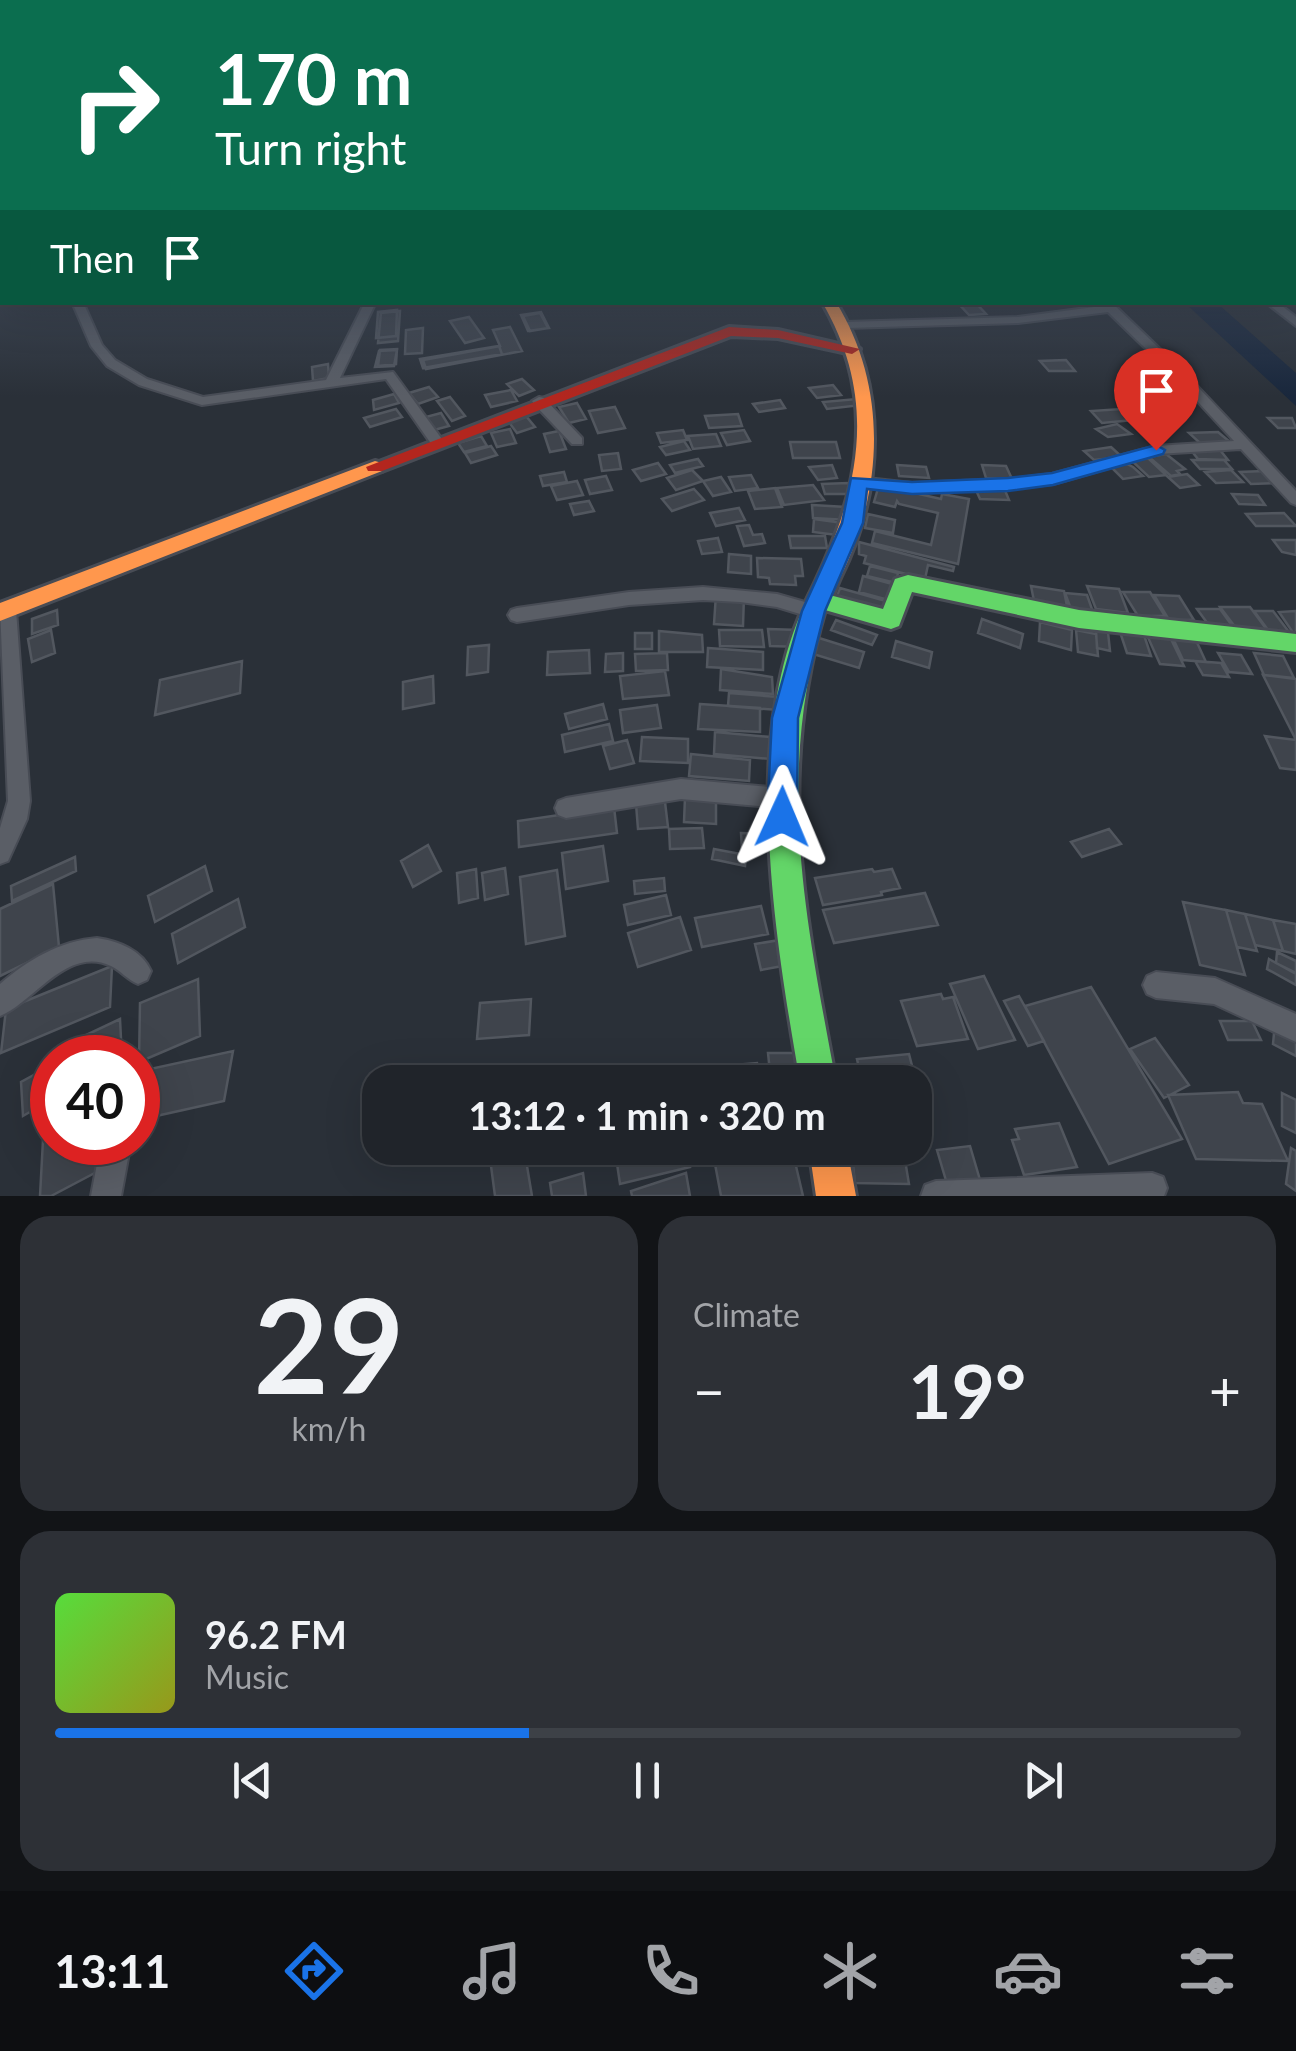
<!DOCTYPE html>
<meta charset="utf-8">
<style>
:root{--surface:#20242a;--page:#2d3036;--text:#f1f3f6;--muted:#a2a4a8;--line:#3d4147;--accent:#1a73e8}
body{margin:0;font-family:Lato,sans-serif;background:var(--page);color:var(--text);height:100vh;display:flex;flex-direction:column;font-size:38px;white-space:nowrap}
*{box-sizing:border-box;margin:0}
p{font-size:32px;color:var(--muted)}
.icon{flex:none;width:55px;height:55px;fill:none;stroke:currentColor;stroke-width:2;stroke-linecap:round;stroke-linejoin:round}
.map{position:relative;height:1196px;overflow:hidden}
.drawer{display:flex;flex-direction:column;gap:20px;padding:20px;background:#121417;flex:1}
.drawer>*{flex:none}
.top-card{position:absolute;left:0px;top:0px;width:1298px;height:305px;box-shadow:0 10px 40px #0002,0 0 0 2px var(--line);background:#0b6e4f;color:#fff;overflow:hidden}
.speed{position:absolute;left:30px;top:1035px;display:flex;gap:20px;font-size:50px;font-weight:700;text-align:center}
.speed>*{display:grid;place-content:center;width:130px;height:130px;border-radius:50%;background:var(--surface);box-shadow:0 10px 40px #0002,0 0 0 2px var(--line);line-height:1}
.speed .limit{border:15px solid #d22;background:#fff;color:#111}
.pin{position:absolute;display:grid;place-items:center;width:85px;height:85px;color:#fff;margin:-102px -42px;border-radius:50% 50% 50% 0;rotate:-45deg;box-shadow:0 0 10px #0007}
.pin .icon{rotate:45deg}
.me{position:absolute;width:110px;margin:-55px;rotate:1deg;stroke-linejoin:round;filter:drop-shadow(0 0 8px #0008)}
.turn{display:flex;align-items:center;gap:35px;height:210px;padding:0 50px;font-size:45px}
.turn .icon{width:130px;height:130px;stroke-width:2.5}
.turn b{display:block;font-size:70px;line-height:85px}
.then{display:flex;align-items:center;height:95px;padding:0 50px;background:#0003;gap:20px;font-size:38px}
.big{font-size:75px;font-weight:700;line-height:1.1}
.drawer .tile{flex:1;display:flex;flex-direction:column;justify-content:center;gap:15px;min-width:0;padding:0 35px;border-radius:30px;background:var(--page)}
.drawer .dial{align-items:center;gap:0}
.dial b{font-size:130px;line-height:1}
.song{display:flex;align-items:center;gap:30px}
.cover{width:120px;height:120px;border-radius:15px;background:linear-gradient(135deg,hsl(110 70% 55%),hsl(60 70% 35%))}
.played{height:10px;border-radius:5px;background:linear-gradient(90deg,var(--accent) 40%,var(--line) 40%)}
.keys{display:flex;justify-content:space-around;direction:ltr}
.heat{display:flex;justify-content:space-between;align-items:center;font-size:55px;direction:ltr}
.drawer .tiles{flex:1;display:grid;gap:20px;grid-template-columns:1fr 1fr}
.tile:last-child{grid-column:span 2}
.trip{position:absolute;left:362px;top:1065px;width:570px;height:100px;border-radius:30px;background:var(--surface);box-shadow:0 10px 40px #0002,0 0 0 2px var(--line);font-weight:700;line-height:100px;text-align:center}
.tabs{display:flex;height:160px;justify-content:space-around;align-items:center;background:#0d0e11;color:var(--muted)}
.tabs .icon{width:70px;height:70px}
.tabs .active{color:var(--accent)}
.tabs b{font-size:45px;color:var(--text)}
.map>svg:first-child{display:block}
</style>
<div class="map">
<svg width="1296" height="1196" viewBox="0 0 1296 1196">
<rect width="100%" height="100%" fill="#2a3038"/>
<path fill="#19273c" d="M1185 303H1217L1296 373V406Z"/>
<path fill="#3f444c" stroke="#52575f" stroke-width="2.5" d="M975 302 986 314 969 315 958 303Z
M397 310 396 336 376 338 378 312Z
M400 311 398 341 378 343 381 313Z
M541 312 549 328 528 331 521 315Z
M540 313 548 328 530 331 523 316Z
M469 317 484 338 465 343 450 321Z
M510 327 522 351 426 369 423 360 500 346 493 330Z
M423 328 422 353 405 354 406 330Z
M499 346 502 354 423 368 420 359Z
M397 349 396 364 378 366 380 350Z
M397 350 394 366 375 367 379 351Z
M1066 360 1075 371H1049L1040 361Z
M328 364 329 378 313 381 312 367Z
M1127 364H1161L1168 372H1133Z
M1152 375 1164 385 1133 389 1122 378Z
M522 379 534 390 519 396 507 384Z
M833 385 841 395 817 398 809 388Z
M429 387 438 397 418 404 409 393Z
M511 390 517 401 491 407 485 395Z
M394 394 399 403 374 410 373 400Z
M450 397 465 416 452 421 437 401Z
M857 399 861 405 827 409 823 402Z
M780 400 785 408 759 412 753 404Z
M577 403 586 419 569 423 559 407Z
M615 407 625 428 598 433 589 411Z
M396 409 402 417 370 427 364 418Z
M1122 409 1134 420 1102 423 1091 411Z
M441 413 449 426 434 430 426 417Z
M738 414 742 426 709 428 705 416Z
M526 416 535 427 517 433 508 421Z
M1268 418H1292L1296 428H1278Z
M1117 424 1131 434 1108 437 1096 429Z
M510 429 516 443 497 447 491 433Z
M683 430 687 440 661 443 657 433Z
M744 430 750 441 727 445 721 433Z
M559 431 566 449 550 452 544 434Z
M1218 432 1230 442 1201 444 1189 433Z
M716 434 721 446 693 449 688 436Z
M481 436 487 446 464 452 458 443Z
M684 441 690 450 666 455 660 447Z
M790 442H836L840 458H793Z
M491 446 497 455 471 463 465 453Z
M1111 447 1122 457 1094 460 1084 451Z
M1190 449 1220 450 1228 460 1198 459Z
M618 453 621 469 602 471 599 455Z
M1166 454 1185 469 1177 471 1180 474 1171 476 1149 457Z
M1148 458 1166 475 1149 477 1131 460Z
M698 459 703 466 675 473 670 465Z
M1192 460H1224L1232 469H1200Z
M658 463 666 474 641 481 633 470Z
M1127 464 1133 467 1143 476 1123 479 1110 466Z
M832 465 837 478 818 480 809 467Z
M897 465 926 467 929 478 899 476Z
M982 465 1006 466 1012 479 986 478Z
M692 470 703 481 676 490 667 478Z
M1231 470 1243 482 1216 483 1205 472Z
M1264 471 1276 483 1251 484 1240 472Z
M564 472 567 482 543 486 540 476Z
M1187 474 1199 485 1180 488 1168 477Z
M751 475 758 488 735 491 729 477Z
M606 476 612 490 590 494 585 480Z
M721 477 731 492 713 496 703 481Z
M577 481 583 495 557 500 551 486Z
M848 483 852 494H825L822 484Z
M813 485 824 500 784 505 777 488Z
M879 485 941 499 942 494 969 499 958 564 872 543 875 531 931 545 938 513 899 504 897 501 895 507 874 502Z
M775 488 782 507 755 509 748 491Z
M975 488H1004L1009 500 980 499Z
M694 489 704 500 672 511 662 499Z
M1232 494 1258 495 1265 505 1239 504Z
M589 501 594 511 574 515 570 504Z
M812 505 846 507 848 520 813 518Z
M739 508 745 520 716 526 710 513Z
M1284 513 1296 526H1256L1246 514Z
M868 514 895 520 893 533 865 528Z
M814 519 843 523 845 536 813 532Z
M749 525 753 535 762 534 765 543 744 546 737 526Z
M789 536H825L827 548H791Z
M718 538 722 552 702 554 698 541Z
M1273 540H1296V555L1282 552Z
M859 542 954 567 953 571 928 565 925 579 864 563 866 556 859 554Z
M729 554 751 556V574L728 572Z
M757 558 801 559 803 576H795L796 585 770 584 769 578 758 577Z
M870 566 898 573 896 583 867 576Z
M863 576 896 585 892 601 859 592Z
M1031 586 1064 591 1067 606 1034 601Z
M1087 586 1119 589 1128 613 1096 609Z
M840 588 893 603 890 615 836 599Z
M1123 592H1150L1165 616H1138Z
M1065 593 1087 595 1093 612 1071 609Z
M716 594 744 596 743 626 714 624Z
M1154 595 1179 596 1194 620H1169Z
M1220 607H1250L1267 630 1236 628Z
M1197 609H1220L1233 627 1208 624Z
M57 610 58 625 32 634V619Z
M1254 611H1273L1292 636 1271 634Z
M1296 611V637L1279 612Z
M982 619 1023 634 1020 648 978 633Z
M836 620 877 635 872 645 831 630Z
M1040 622 1072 630 1071 650 1039 641Z
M768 629 799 630 802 647 770 646Z
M51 630 55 653 32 662 28 639Z
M719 630H762L764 647 720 646Z
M1076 630 1096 634 1098 656 1078 652Z
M1096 630 1108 632 1110 651 1097 648Z
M659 631 702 635 703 652H659Z
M1120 632 1144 635 1151 656 1127 653Z
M635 633H652V649H635Z
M1146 633 1169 635 1184 666 1160 664Z
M1171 634 1194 636 1206 662 1183 660Z
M819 638 864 652 859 668 813 654Z
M896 641 932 652 929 668 892 657Z
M489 645 488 672 467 675 468 647Z
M708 648 763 652V670L707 667Z
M589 650 590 673 547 675 548 652Z
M623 653V671L605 672 606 654Z
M667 653 668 670 636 671 635 654Z
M1218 653 1241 655 1252 674 1229 672Z
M1254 653 1283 656 1294 678 1264 675Z
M242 661 240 693 155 715 160 680Z
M1195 661 1221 663 1229 677 1203 675Z
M721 669 772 677 773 694 720 690Z
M665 671 669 695 623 699 620 676Z
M1263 675 1296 679V770L1280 768 1265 736 1296 740Z
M433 676 434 703 403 709V682Z
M729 693 778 697V710L728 706Z
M603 704 607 719 569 729 565 714Z
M700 704 760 708V732L698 729Z
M657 705 661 728 623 733 620 710Z
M609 724 613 741 565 752 562 735Z
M715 732 770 737 771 759 714 754Z
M642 737 688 739V763L640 761Z
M627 740 634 763 610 769 603 746Z
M691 754 750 760 749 781 689 776Z
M685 797 716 799V824L684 822Z
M665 802 668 827 638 829 636 804Z
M614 807 617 833 519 847 518 821Z
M702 828 704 848 670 849 669 829Z
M1109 829 1121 844 1082 857 1071 842Z
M741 833 776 834 778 851 742 850Z
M428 845 441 871 413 887 401 861Z
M603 846 608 881 566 889 562 853Z
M714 849 746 855 745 866 712 859Z
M75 857 76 871 12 901 11 886Z
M205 866 212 891 155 922 148 896Z
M505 868 508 894 485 900 482 873Z
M476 869 478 898 459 903 457 873Z
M872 869 874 872 892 869 900 888 881 892 882 895 823 905 815 878Z
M557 870 565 936 526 944 520 877Z
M664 878 665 891 635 894 634 881Z
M53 884 59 947 0 976V909Z
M925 893 938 925 834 943 823 910Z
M666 895 671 915 628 925 624 905Z
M238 899 245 927 178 963 172 934Z
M1183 902 1226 910 1245 975 1200 965Z
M761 906 768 934 702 947 695 918Z
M1226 910 1245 914 1257 951 1237 947Z
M1245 914 1273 920 1283 951 1255 945Z
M680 917 691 950 638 967 628 933Z
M1273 920 1296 924V954L1283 951Z
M780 940 788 965 761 970 755 944Z
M1277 952 1296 961V973L1276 963Z
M1269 959 1296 974V985L1267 969Z
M112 966 110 1007 1 1053 6 1009Z
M984 976 1015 1040 978 1049 950 984Z
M198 979 200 1036 139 1062 140 1003Z
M1091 987 1182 1139 1109 1164 1025 1006Z
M941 994 943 999 953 997 968 1039 917 1046 901 1001Z
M1019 996 1044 1041 1028 1046 1004 1001Z
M531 999 529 1035 477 1039 480 1003Z
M120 1019 122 1058H69V1043Z
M1220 1021H1252L1261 1040H1228Z
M1275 1023 1296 1035V1056L1273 1044Z
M1155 1038 1189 1085 1164 1098 1130 1049Z
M233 1051 224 1101 138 1120 150 1069Z
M768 1053H801L804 1082H771Z
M909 1054 918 1089 915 1082H862L857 1059Z
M757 1063 760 1082H712L710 1067Z
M52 1065V1099L23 1116 21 1082Z
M1238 1092 1243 1103 1262 1104 1288 1161 1196 1159 1168 1095Z
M1282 1093 1296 1100V1133L1282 1126Z
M1059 1123 1077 1167 1024 1175 1012 1140 1019 1139 1015 1129Z
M52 1136V1142H106V1167L51 1196H40L43 1140Z
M970 1146 980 1180 947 1184 937 1150Z
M625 1148H686L690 1167 620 1184 615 1150Z
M851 1148H903L909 1184 855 1183Z
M1291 1148 1296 1151V1191L1286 1184Z
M792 1149 803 1196H721L715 1164Z
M525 1154 532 1196H495L491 1166Z
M583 1173 586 1196H552L550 1183Z
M686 1173 690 1196H632L631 1191Z"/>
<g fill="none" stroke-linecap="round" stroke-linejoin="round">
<g stroke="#484c55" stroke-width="4">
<path id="street" d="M1295 238H1296V244H1295Z
M1295 279H1296V285H1295Z
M72 302H83L102 345 115 360 147 379 203 397 326 380 365 302H376L340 378 393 372 444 442 442 445H432L386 379 202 405 139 385 107 366 91 346Z
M1099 302H1111L1183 371 1296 491V505L1291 503 1241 449 1157 454 1053 484 1009 489 912 493 853 485V479L858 477 912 483 1009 479 1052 474 1156 446 1234 441 1175 377 1108 312 1018 323 845 328 839 325 845 322 1018 317 1102 306Z
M1265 302H1277L1296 317V326Z
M539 397 544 398 582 438V444H572L534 404 532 401Z
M703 587 777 594 819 606 822 611 819 616 813 618 777 607 740 602 703 600 629 605 517 622 511 620 508 615 511 610 517 608 629 592Z
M7 603 13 605 16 610 30 801 27 819 8 861 0 864V828L8 801 0 607Z
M681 779 782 788 790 791 793 798 790 805 782 808 681 799 566 818 558 815 555 808 558 801 566 798Z
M97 938C118 941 142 950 151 971L147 980 138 984C128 980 121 971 111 966 67 945 33 1003 0 1016V984C28 960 59 941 97 938Z
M1156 972 1215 978 1296 1014V1042L1214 1004 1156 998 1147 994 1143 985 1147 976Z
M101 1142H131L121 1196H91Z
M1152 1173 1163 1177 1167 1188 1164 1196H921L925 1185 936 1181Z"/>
</g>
<g stroke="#484c55" stroke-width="6">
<path id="fast" d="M908 575 1079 610 1296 634V652L1079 628 912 592 899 626 891 629 825 610C775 778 805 915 836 1082H800C775 937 739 731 810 594L818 592 883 609 895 579Z"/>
</g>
<g stroke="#484c55" stroke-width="6">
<path id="slow" d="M822 302H836C888 387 884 490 840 578 834 591 829 610 815 614L804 606C855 504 884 408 822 302Z
M375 461 382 463V471L0 621V603Z
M809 1148H847L856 1196H816Z"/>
</g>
<g stroke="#484c55" stroke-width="6">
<path id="jam" d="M729 327 778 330 860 349 852 354 778 338 731 336 382 471H368L366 467Z"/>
</g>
<use href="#street" fill="#5a5e66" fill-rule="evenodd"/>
<use href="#fast" fill="#63d668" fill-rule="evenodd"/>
<use href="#slow" fill="#ff974d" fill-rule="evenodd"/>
<use href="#jam" fill="#b3261e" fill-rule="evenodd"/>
</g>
<linearGradient id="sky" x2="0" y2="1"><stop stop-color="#171a1f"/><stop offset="0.58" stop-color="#444e5e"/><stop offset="1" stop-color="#444e5e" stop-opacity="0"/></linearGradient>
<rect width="1296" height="397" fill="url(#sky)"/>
<path fill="#1a73e8" stroke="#114b97" stroke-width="2.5" d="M1156 445 1165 450 1163 454 1053 485 1008 491 912 494 867 489 863 523 825 611 798 718 797 817 792 827 782 831 772 827 767 817 772 718 802 611 842 523 851 478 912 482 1008 478 1052 473Z"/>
</svg>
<div class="speed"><div class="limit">40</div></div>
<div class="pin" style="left:1156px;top:450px;background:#d93025"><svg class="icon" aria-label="arrive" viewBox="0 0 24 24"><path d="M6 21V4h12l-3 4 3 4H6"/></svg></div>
<svg class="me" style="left:782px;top:817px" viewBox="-20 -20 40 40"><path d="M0-17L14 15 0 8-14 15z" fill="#1a73e8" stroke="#fff" stroke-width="4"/></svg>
<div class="trip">13:12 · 1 min · 320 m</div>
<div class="top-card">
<div class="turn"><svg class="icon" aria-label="right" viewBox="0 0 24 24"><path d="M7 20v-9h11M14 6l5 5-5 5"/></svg><div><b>170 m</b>Turn right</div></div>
<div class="then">Then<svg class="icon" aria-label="arrive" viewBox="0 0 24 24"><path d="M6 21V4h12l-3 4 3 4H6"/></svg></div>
</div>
</div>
<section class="drawer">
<div class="tiles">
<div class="tile dial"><b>29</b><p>km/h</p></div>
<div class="tile"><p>Climate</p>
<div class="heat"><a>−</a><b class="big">19°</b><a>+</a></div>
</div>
<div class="tile">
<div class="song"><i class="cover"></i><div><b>96.2 FM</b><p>Music</p></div></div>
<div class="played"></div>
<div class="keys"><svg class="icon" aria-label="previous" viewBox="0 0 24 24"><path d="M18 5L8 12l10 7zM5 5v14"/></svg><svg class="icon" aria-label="pause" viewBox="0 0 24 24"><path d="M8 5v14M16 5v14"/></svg><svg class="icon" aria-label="next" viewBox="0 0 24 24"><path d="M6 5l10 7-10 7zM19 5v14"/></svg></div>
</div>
</div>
</section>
<nav class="tabs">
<b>13:11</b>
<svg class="icon active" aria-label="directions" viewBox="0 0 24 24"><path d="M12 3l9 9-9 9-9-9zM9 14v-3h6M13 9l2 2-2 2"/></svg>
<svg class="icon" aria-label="music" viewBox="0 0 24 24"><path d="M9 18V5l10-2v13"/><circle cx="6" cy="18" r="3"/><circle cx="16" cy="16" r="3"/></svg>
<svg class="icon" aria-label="phone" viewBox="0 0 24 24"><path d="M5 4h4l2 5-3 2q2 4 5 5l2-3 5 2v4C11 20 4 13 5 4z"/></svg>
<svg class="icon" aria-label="climate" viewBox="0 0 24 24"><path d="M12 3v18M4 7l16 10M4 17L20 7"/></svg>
<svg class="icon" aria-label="car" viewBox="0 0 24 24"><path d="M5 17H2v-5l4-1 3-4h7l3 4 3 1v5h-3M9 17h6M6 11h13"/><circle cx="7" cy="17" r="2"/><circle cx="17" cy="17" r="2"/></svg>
<svg class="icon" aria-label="filters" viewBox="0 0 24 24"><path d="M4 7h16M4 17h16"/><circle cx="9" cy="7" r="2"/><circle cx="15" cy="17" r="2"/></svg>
</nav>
